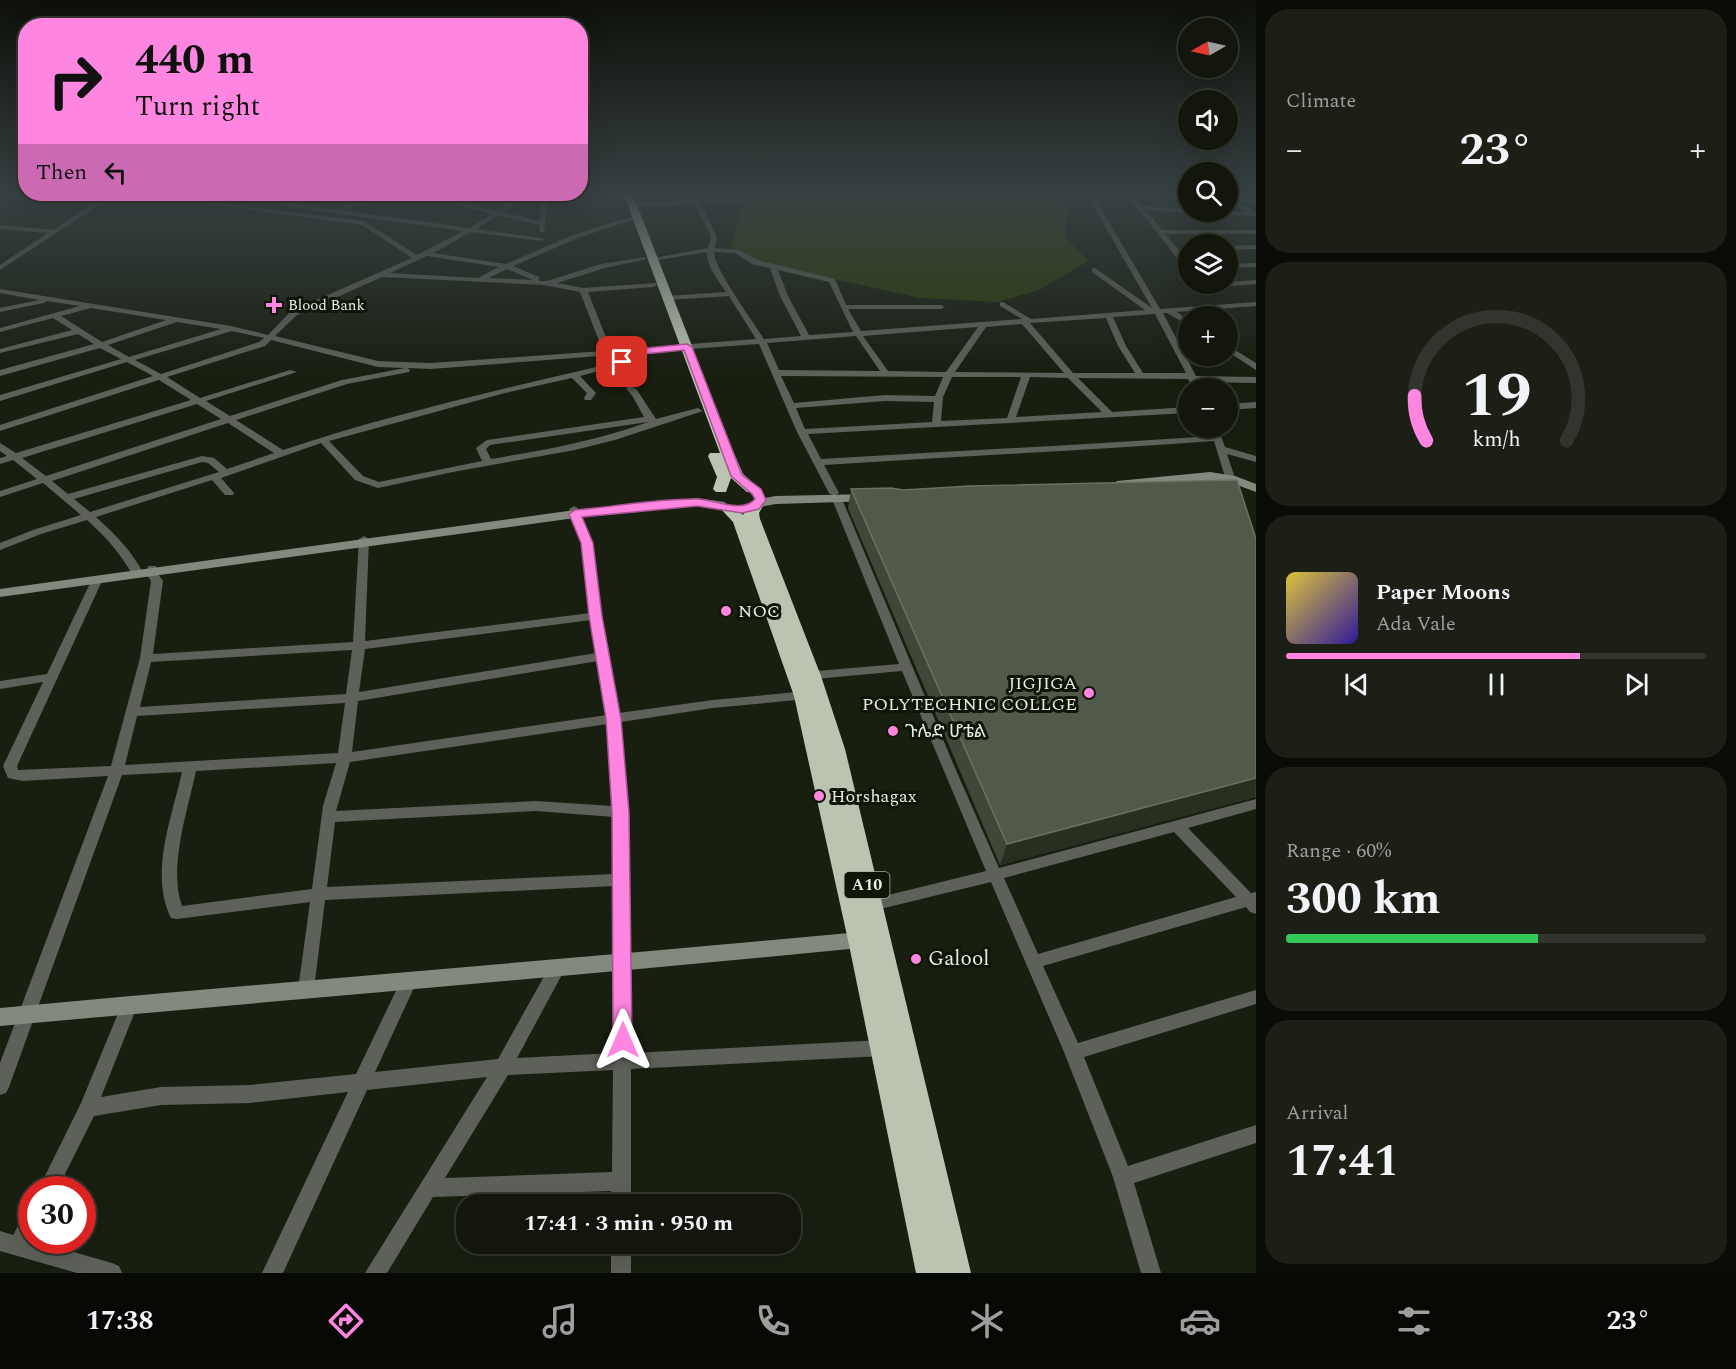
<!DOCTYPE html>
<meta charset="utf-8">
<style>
:root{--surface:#12160c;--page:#1b1f15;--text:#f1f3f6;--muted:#9c9f9d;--line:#31352d;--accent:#fe85e0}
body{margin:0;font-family:Spectral,"Noto Sans Ethiopic",serif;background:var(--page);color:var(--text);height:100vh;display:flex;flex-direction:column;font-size:22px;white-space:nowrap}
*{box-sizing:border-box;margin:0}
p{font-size:20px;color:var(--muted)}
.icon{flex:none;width:33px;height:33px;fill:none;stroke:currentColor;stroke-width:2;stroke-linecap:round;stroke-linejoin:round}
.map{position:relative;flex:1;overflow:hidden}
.sheet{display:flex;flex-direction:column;gap:9px;padding:9px;background:#0a0c07;width:480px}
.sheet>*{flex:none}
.top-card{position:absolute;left:18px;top:18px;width:570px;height:183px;border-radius:24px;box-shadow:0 6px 24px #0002,0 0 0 2px var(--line);background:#fe85e0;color:#111;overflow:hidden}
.needle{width:39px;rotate:261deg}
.buttons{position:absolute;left:1178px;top:18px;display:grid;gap:12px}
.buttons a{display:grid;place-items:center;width:60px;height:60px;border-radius:50%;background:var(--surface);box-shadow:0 6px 24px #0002,0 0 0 2px var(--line);font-size:30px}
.speed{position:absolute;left:18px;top:1176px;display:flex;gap:12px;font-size:30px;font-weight:700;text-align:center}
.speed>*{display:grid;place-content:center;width:78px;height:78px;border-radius:50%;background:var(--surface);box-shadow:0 6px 24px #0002,0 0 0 2px var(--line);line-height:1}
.speed .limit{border:9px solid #d22;background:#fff;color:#111}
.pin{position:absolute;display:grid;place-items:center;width:51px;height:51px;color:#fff;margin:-26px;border-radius:12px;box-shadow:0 3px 9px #0006}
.me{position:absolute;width:66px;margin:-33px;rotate:0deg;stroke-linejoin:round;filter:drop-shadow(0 0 4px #0008)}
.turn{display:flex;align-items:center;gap:21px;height:126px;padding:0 18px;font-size:27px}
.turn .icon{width:78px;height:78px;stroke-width:2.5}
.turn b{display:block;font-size:42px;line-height:51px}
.then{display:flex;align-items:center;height:57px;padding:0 18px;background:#0003;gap:12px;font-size:22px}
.big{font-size:45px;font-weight:700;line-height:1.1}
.sheet .widget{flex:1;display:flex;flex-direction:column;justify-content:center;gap:9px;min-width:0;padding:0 21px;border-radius:24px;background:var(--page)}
.sheet .dial{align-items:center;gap:0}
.dial svg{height:156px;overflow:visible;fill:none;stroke:var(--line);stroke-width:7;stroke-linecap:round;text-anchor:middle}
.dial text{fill:var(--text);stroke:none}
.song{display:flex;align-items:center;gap:18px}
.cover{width:72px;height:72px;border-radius:9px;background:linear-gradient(135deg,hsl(50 70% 55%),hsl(250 70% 35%))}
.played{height:6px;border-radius:3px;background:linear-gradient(90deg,var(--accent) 70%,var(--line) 70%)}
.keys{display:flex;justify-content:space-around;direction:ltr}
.heat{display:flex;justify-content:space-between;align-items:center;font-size:33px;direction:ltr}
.charge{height:9px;border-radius:4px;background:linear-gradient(90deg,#34c759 60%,var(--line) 0)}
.trip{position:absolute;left:456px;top:1194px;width:345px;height:60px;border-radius:24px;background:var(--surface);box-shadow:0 6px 24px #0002,0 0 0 2px var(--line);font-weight:700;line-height:60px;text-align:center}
.menu{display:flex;height:96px;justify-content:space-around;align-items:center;background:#070905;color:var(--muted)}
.menu .icon{width:42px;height:42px}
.menu .selected{color:var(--accent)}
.menu b{font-size:27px;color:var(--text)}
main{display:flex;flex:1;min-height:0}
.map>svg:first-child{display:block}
</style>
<main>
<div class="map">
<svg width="1256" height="1273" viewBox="0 0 1256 1273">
<rect width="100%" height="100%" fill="#181e10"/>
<path fill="#2b3e0b" d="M752 195H1053V200L1067 204 1065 236 1088 261 1039 290 998 302 920 298 749 260 731 247 741 213Z"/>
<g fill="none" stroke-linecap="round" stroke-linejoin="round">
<path fill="#5d6159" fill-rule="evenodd" d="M107 195H114L0 270V265L48 233 0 229V225L53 230Z
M141 195H157L364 221 417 255 463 231 295 208 257 195H266L296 204 469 228 492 214 420 195H430L496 211 519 195H526L503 212 539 221 542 195H548L544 232H540L539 225 498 215 476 229 541 238 543 239V241L471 232 433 253 506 264 573 235 613 222 638 216V218L578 238 513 266 539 277V281H547L601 264 646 257V259L605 268 557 283 583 288 656 283 657 285 653 287 588 292 611 350 756 339 729 296 666 300 662 298 666 296 726 292C719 281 706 266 707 252L652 261 648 259 708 248 711 237 695 204 632 207 629 205 630 204 694 200 692 195H698L699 198 751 197 752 195H758L753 201 700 202 717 237 715 248 739 250 757 260 835 279 846 305H941L945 307 941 309H848L861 331 1022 319 1000 306V302H1003L1031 319 1145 310 1092 272V268H1095L1152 308 1087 195H1093L1160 309 1256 302V306L1177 312 1188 320V325L1167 313H1163L1196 376 1256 377V383L1198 382 1201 388H1193L1188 379 1078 378 1112 412 1188 407V413L808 434 821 459C951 451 1082 445 1212 436L1210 428H1218L1225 447 1256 456V462L1227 454 1239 490 1234 493 1229 490 1214 441C1084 451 954 456 824 465L839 493 834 496 829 493 797 432 759 344 634 353 625 364 580 376 596 393 591 400H585L584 398 587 393 572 378 505 393 329 441 363 476 379 482 482 461 476 448 487 440 644 417 633 397 626 388 630 385 637 390 656 419 698 408 703 411 615 440 575 450 453 472 378 488 355 480 321 443 221 478 234 493 233 495H225L212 480 96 517C115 534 133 552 144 575L142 577H134C120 553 108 539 87 520L41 534 0 550V543L33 530 81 515 43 483 0 497V491L37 479 13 460 0 464V458L7 456 0 451V443L16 453 191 400 159 380 0 431V425L153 376 127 362 0 401V395L121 359 100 348 0 376V370L94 344 78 334 0 353V349L72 330 53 318 0 332V328L80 306 47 301 43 303 0 312V308L39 300 0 293V289L231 326 268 335 291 311 412 258 362 225ZM714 252 735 253 752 264 770 268 780 296 801 336 764 339C754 323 713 267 714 252ZM427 256H428L499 267 478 278 390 273ZM507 269 533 280 489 278ZM778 270 829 282 853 332 809 335 788 296ZM382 277 544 285 580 292 603 351 431 363 378 361 275 336 297 315ZM91 308 166 320 102 342 61 316ZM1155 314 1186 373H1143L1126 346 1113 317ZM1106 318 1118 346 1135 373H1073L1030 323ZM177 322 221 329 129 357 108 345ZM1022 324 1064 373 955 372 986 327ZM978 327 946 372 888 371 863 336ZM232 331 264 338 259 342 161 374 135 360ZM856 336 880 371 779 370 767 343ZM271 340 378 367 405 368 342 380 230 416 206 401 297 372 290 370 200 398 167 377 265 346ZM625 354 619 360 605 365C497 390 388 415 283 450L236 420 347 384 409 372 410 370 407 368 431 369ZM781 376 943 377 935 396 885 395 794 403ZM952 377H1021L1007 418 941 421 943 397ZM1030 377 1068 378 1102 412 1016 417ZM885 401 934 402 932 422 805 429 796 408ZM197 404 221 419 46 476 22 458ZM648 422C597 441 544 450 491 459L486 449 490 445ZM228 423 274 453 227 469 214 458 202 456 68 494 52 481ZM202 462 208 463 219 472 90 512 74 499Z
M332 195C342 195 350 201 360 201 373 202 386 194 399 195L341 210 338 208 339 207 353 203Z
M1127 195 1188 196V200L1135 197 1143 206 1188 209V212H1191L1188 213 1146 210 1162 230H1256V234H1165L1188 261V268H1185Z
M1233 198 1256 200V204L1239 202 1256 212V216L1200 214 1197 212H1245L1228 200Z
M1256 245V249L1227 250V246Z
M1256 263V267L1227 268V264Z
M1256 280V284L1205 288 1201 286 1205 284Z
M1227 345 1256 363V370L1227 351Z
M1256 402V408L1227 410V404Z
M837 496 842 499 955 768 999 868 1256 799V809L1188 828 1251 893 1256 892V914L1250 912 1246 907 1043 966 1078 1043 1256 990V1004L1084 1057 1128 1166 1256 1125V1143L1134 1183 1161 1273H1141L1113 1177 1064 1052 991 882 872 911 867 909 864 905 867 901 872 899 986 871 902 671 804 680 798 676 804 672 899 664 832 499ZM1174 832 1236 897 1038 954 1004 878Z
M574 506 579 509 592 543 602 616 619 713 713 700 808 691 814 695 808 699 713 708 621 722 628 812 631 1053 883 1040 889 1042 892 1048 889 1054 883 1056 631 1069V1204H611V1191L433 1197 387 1273H365L487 1077 367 1090 283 1273H262L348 1092 250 1103 161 1105 94 1116 57 1190H38L81 1103 124 999 130 997 136 999 138 1004 101 1097 161 1087 250 1085 356 1074 404 974 410 972 416 974 418 979 375 1072 498 1059 551 964 557 962 563 964 565 969 517 1058 614 1053V886L325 900 314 990 312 995 306 997 300 995 298 990 310 902 177 919 171 918C149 874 172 817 182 772L122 775 9 1087 6 1093 0 1095V1063L108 776 23 781 8 778 3 766 43 682 0 689V681L47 674 92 579 96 578 102 581 17 766 18 770 111 766 140 658 151 581 146 574 148 566H156L158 574 163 581 153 654 353 642 359 539 364 536 369 539 365 641 590 613 582 543 569 509ZM591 620 596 653 359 692 365 649ZM352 650 346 694 140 707 151 662ZM598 661 607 715 352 752 358 701ZM345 703 338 753 125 765 137 716ZM608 724 613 806 536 801 336 811 350 762ZM336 763 323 806 312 889 182 906C168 868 188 809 196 771ZM536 811 614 817V874L327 887 335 822ZM613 1070 612 1172 445 1178 508 1075Z
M32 1210V1240L112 1263 119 1266 122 1273H77L0 1251V1231L13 1235 25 1213Z
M611 1244H631V1273H611Z"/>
<path fill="#83897d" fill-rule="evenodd" d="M1210 472 1235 476 1256 484V492L1229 482 1210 480 1117 489 1111 485 1117 481Z
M870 494 876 498 874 501 776 504 759 507 753 503 754 500 776 496Z
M697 498 724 502 730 506 724 510 697 506 575 518 0 597V589L575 510Z
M860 932 867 934 870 940 867 946 860 948C573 976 287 1000 0 1026V1008C287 981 573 959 860 932Z"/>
<path fill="#bbc4b1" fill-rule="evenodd" d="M624 195H633L733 451 743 474 760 489 757 492H747L731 478 726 492H716L713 489 717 477 708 456 710 453H720Z
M755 501 763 506 759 513 760 519 821 676 845 749 971 1273H916L848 940 794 696 733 522 720 508 723 505H733L743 515 750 503Z"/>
</g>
<path fill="#414738" d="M851 489 903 490 1256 539V798L1255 797 1000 865 848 508Z"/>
<path fill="#292f20" d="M1256 778 1255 797 1000 865 1007 844Z"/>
<path fill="#53594a" stroke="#6a7062" stroke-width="1.5" d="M1237 480 1256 539V778L1007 844 851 489 891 488 903 490 970 486Z"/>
<linearGradient id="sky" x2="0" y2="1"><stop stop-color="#0d1009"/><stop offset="0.52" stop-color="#374142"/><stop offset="1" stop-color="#374142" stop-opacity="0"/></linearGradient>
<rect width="1256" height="373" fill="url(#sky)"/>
<path fill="#fe85e0" stroke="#a55692" stroke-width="1.5" d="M687 344 692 347 742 475 761 489 766 500 759 509 742 513 697 506 582 517 593 543 602 616 621 719 629 812 632 1040 630 1046 623 1049 616 1046 613 1040 612 812 606 719 589 616 581 543 569 514 575 510C613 507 659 498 697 499 713 499 742 514 755 499L752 494 731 476 684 350 634 355 625 364 617 362 627 350Z"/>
<g fill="#fe85e0" stroke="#0f1507" stroke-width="2">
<path d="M271 296h6v6h6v6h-6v6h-6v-6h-6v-6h6z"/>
<circle cx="726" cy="611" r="6"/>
<circle cx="1089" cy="693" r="6"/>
<circle cx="893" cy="731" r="6"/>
<circle cx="819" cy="796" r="6"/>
<circle cx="916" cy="959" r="6"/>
</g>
<g text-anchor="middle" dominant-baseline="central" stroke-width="6" stroke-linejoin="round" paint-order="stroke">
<g font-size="15" fill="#e8ede3" stroke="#0f1507" text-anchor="start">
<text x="288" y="305">Blood Bank</text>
</g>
<rect fill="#0f1507" stroke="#a7aca1" stroke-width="1.5" x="844.5" y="872" width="45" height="26" rx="4.5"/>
<g font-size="16" font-weight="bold" fill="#e8ede3">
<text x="867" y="885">A10</text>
</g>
<g font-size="18" fill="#e8ede3" stroke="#0f1507" text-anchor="start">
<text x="738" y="611">NOC</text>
<text x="1077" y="683" text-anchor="end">JIGJIGA<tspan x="1077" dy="21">POLYTECHNIC COLLGE</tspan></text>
<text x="905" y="731">ጉሌድ ሆቴል</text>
<text x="831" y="796">Horshagax</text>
</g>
<g font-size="21" fill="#e8ede3" stroke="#0f1507" text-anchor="start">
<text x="928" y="959">Galool</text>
</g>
</g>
</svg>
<div class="buttons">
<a><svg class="needle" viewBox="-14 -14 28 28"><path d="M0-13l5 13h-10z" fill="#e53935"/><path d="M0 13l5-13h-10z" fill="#9c9f9d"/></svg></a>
<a><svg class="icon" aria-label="sound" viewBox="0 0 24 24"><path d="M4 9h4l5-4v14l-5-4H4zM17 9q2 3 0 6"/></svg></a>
<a><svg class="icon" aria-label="search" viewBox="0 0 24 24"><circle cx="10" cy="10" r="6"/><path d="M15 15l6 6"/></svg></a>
<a><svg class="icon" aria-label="layers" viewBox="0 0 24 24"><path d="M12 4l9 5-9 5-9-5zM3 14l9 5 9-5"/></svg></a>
<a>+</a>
<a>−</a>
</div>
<div class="speed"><div class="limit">30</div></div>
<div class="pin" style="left:622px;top:362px;background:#d93025"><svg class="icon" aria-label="arrive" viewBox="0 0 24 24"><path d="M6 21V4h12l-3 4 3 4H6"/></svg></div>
<svg class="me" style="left:623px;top:1040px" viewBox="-20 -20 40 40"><path d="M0-17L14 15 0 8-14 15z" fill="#fe85e0" stroke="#fff" stroke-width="4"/></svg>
<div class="trip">17:41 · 3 min · 950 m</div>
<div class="top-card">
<div class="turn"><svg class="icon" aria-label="right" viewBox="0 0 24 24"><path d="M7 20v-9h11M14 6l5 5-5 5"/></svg><div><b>440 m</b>Turn right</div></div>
<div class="then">Then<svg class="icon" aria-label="left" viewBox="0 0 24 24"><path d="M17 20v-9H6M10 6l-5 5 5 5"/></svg></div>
</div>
</div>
<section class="sheet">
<div class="widget"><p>Climate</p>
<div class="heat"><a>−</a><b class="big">23°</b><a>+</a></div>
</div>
<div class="widget dial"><svg viewBox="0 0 100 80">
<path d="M14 69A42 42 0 1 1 86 69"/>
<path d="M14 69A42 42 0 0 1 8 46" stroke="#fe85e0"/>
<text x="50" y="56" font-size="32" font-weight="700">19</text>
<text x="50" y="72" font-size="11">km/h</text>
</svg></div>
<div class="widget">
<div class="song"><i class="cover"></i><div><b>Paper Moons</b><p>Ada Vale</p></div></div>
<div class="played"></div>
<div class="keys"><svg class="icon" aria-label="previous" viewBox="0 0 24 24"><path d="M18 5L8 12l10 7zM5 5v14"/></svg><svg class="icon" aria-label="pause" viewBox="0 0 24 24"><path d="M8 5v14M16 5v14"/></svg><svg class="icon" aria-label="next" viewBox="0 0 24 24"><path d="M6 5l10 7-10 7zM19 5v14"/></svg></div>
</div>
<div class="widget"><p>Range · 60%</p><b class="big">300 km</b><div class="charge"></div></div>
<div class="widget"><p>Arrival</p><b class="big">17:41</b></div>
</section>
</main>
<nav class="menu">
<b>17:38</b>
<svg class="icon selected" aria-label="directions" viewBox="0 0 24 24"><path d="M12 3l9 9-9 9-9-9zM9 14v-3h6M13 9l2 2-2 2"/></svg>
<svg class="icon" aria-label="music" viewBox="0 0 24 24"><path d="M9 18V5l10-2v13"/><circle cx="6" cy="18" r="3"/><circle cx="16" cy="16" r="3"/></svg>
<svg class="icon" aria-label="phone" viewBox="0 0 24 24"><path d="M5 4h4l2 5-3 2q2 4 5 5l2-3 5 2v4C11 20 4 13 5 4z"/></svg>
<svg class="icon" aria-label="climate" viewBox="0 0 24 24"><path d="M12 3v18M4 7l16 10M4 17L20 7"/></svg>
<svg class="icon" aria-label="car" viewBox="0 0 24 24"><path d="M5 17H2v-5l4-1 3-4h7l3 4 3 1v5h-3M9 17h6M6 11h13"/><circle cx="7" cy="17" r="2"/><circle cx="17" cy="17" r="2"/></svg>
<svg class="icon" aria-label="filters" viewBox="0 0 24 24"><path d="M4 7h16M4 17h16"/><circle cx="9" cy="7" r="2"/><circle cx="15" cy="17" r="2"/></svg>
<b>23°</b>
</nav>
